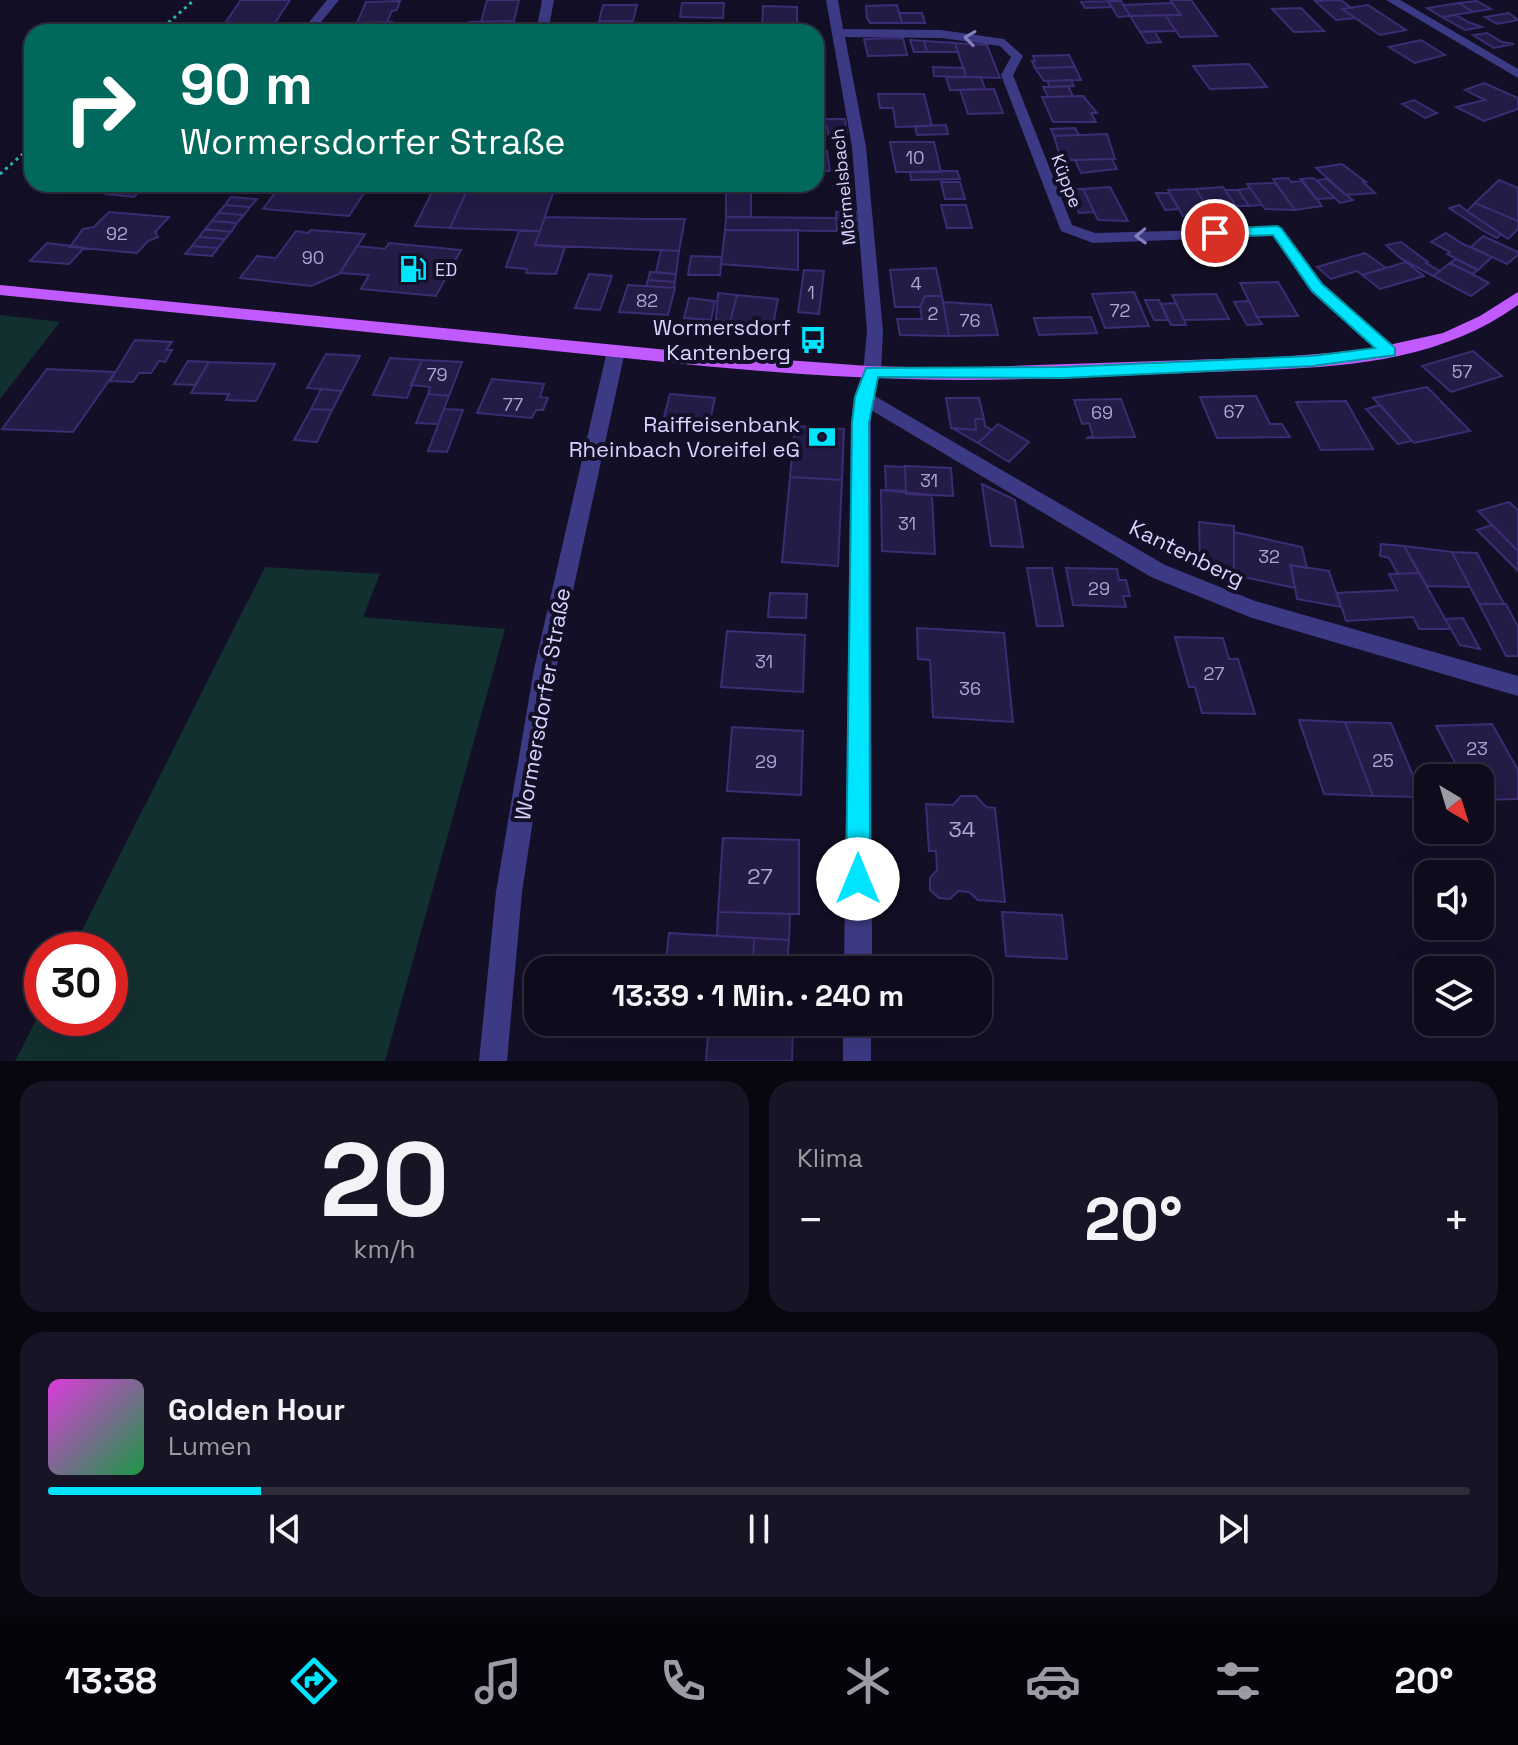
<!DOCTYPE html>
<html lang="de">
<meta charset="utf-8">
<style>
:root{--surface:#0e0b1c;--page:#171425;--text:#f1f3f6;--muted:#9b9ba3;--line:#2e2b3b;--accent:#00e5ff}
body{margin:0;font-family:"Space Grotesk",sans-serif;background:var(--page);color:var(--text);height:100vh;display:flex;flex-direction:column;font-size:30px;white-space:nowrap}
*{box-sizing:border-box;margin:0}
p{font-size:26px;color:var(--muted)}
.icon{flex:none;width:44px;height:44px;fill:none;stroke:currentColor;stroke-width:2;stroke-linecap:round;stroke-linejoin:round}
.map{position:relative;height:1061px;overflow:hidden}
.details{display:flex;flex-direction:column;gap:20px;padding:20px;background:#08060f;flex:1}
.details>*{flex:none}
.top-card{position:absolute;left:24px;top:24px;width:800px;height:168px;border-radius:24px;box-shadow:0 8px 32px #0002,0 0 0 2px var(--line);background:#00695c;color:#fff;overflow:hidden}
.needle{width:52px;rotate:142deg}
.fabs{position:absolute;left:1414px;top:764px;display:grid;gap:16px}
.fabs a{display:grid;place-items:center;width:80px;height:80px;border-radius:16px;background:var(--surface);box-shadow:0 8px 32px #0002,0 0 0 2px var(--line);font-size:40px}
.speed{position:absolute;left:24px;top:932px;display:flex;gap:16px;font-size:40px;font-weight:700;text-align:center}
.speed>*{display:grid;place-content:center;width:104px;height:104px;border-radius:50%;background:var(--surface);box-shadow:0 8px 32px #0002,0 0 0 2px var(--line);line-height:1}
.speed .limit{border:12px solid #d22;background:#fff;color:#111}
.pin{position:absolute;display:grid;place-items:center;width:68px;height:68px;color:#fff;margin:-34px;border:4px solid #fff;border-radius:50%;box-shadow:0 2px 8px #0007}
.me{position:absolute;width:88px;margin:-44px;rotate:0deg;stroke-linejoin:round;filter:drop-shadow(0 0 6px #0008)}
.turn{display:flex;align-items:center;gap:28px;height:168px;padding:0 24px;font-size:36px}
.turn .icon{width:104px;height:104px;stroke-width:2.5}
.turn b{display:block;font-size:56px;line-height:68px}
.big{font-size:60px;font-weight:800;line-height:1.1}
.details .tile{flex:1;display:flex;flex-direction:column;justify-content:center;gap:12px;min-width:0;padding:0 28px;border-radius:24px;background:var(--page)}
.details .dial{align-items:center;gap:0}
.dial b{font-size:104px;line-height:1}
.song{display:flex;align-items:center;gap:24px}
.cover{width:96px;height:96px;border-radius:12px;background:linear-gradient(135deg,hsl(300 70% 55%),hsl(140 70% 35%))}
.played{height:8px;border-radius:4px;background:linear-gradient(90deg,var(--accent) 15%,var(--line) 15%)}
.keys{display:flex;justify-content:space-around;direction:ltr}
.heat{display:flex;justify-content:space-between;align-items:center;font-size:44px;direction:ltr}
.details .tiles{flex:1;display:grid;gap:20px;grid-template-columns:1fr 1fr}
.tile:last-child{grid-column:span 2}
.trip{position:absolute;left:524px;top:956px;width:468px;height:80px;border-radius:24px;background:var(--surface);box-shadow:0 8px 32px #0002,0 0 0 2px var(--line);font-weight:800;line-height:80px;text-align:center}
.dock{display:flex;height:128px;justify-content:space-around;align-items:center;background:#06040b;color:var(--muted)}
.dock .icon{width:56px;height:56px}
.dock .active{color:var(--accent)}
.dock b{font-size:36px;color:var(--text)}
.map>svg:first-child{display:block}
</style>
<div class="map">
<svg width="1518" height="1061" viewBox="0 0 1518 1061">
<rect width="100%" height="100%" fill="#130f26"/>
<path fill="#12302f" d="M0 315 60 322 0 399Z
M265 567 380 574 363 617 505 629 385 1061H15L42 1009V1018H110V950H72Z"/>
<path fill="#241b47" stroke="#3b2d73" stroke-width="2" d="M241 0H290L275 23H225Z
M487 0H519L514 21 481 22Z
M1170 0H1191L1217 36 1180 37 1165 15H1181Z
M1341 0 1351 8 1342 9 1355 18 1336 20 1315 1Z
M400 1 397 10 392 11 387 22H393L357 23 366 2Z
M1108 1 1112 7 1085 8 1081 2Z
M1108 1H1121L1130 16 1118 17Z
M1477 1 1491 9 1473 12 1459 3Z
M682 3H724L723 18 680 17Z
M1172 3 1181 15 1130 16 1123 5Z
M1459 3 1473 12 1442 17 1427 8Z
M603 5H637L633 21H599Z
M897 5 902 23H870L867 18 866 6Z
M1368 5 1406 30 1380 35 1342 9Z
M763 6 797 7V30H762Z
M1301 8 1324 31 1294 32 1272 9Z
M899 13H922L925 23H902Z
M1509 13 1518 20 1497 24 1485 17Z
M1165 15 1176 31 1140 32 1130 16Z
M1456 15 1468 22 1482 27 1465 30 1442 17Z
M514 21 513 27 467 28 469 22Z
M1154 31 1161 42 1147 43 1140 32Z
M1487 33 1502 42 1514 44 1494 48 1473 35Z
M903 38 907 55 868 56 864 39Z
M910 40 924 41 927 52H914Z
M1421 40 1445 55 1415 63 1389 47Z
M924 41 955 43 958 52H927Z
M955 43 987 45 1000 78 966 77Z
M1069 55 1075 67 1035 68 1032 61H1035L1033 56Z
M1249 64 1267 87 1210 89 1193 66Z
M933 67 964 68 966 77 934 76Z
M1075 67 1081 80 1044 81 1035 68Z
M946 77H981L985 89 950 90Z
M1071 80 1074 86 1050 87 1047 81Z
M1484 83 1518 98V109L1484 121 1456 107 1485 100 1465 90Z
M1068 86 1073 96 1048 97 1043 87Z
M994 89 1003 113 968 114 960 90Z
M878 94H924L932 126 896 127 893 108H880Z
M1083 96 1097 113H1091L1096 122H1053L1042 97Z
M1414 100 1437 113 1425 118 1402 104Z
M816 119H845L847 135H828L827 126 816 127Z
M946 125 948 134 917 135 915 126Z
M1075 128 1079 135 1054 136 1051 129Z
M1107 134 1115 159 1061 160 1054 136Z
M890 142H934L941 172H896Z
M816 151H827L830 171H816Z
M1112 159 1117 169 1081 173 1075 160Z
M1342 164 1366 182H1363L1375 193 1346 195 1316 168Z
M941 171H957L960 179 911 180 910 172Z
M1288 178 1291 182 1303 181 1322 206 1295 210 1273 179Z
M1313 178 1316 180 1335 198 1316 199 1300 179Z
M1327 179 1346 195 1353 200 1340 203 1316 180Z
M1499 180 1518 188V221L1475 203Z
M941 182H960L965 199H945Z
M1275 183 1295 210 1265 209 1247 184Z
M116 184H146L134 197 106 194Z
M282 184H370L349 216 263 209Z
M436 184H470L450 228 415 226Z
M470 184H556L540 231 450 228Z
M1110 187 1128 221 1098 220 1083 189Z
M1223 187 1236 206 1242 215 1213 217 1196 189Z
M1250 188 1262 205 1249 206 1238 190Z
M1070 189H1083L1094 212 1079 213Z
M1196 189 1213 217 1183 216 1168 190Z
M1225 190H1238L1249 206H1236Z
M726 191H751V217H726Z
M1156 193H1169L1179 209 1165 210Z
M231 197 257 199 250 207 225 205Z
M1475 203 1518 221V229L1508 239 1467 211Z
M225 205 250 207 244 215 218 213Z
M941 205H966L972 228H947Z
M1459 205 1467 211 1501 234 1497 238 1487 233 1449 208Z
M109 212 169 217 155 232 158 237 148 241 137 253 70 247 83 229 94 227Z
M836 212H856L858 231H837Z
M218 213 244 215 237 223 212 221Z
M545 217 646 219H685L679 251 535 245Z
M726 217 836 218 837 231 725 230Z
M212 221 237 223 231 232 205 229Z
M205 229 231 232 225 239 199 237Z
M311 230 365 234 339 274 311 286 240 278 257 256 276 258 296 231 308 233Z
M725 230H798V270L721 264Z
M519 231H540L535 245 565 247 556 274 526 273 527 269 506 267Z
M1446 233 1463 244 1492 257 1478 270 1447 254 1450 252 1431 242Z
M1483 236 1518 252V255L1507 264 1471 247Z
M199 237 225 239 218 248 192 246Z
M1401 242 1428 262 1426 263 1440 271 1433 276 1400 258 1386 245Z
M47 243 72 246 84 248 69 264 30 261Z
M389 243 461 250 436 296 361 289 369 275 340 273 357 246 385 249Z
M192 246 218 248 212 256 185 254Z
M661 250 679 251 676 274 656 272Z
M1365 253 1386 268 1362 275 1357 271 1331 279 1317 267Z
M691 256 722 257 720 275H688Z
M1456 259 1478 270 1472 274 1450 263Z
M1406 262 1424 276 1380 289 1362 275Z
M1450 263 1472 274 1489 283 1471 296 1433 276Z
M936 268 942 296H925L920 307H895L890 270Z
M804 270 824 271 819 314 798 312Z
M650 272 676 274 675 282 648 280Z
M589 274 612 276 600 310 575 308Z
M648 280 675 282 674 288 646 286Z
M1278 282 1298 316 1257 317 1240 283Z
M628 285 675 288 668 315 619 312Z
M1134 292 1149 326 1105 328 1092 294Z
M718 293 737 295 730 322 716 320Z
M1216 294 1229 319 1184 320 1172 295Z
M737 295 778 299 773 325 730 322Z
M925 296H942L949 336 900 335 897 319H922L920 307Z
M689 298 715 301 711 320 684 318Z
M1145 300H1159L1168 320H1154Z
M1249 301 1257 317 1262 324 1247 325 1234 302Z
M943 302 991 305 998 335 949 336Z
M1176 303 1184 320 1186 325H1171L1161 304Z
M1091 317 1097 333 1039 335 1034 318Z
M135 340 172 342 166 350H172L165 362 159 361 151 373H139L133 382 110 381Z
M1473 351 1502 376 1451 392 1422 366Z
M326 354 360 356 342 391 307 388Z
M390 358 422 360 407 398 373 395Z
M422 360 462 362 449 396 428 394 430 387 411 385Z
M188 361 209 362 195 385 174 384Z
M209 362 275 364 256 401 226 400 229 394 191 393Z
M47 369 115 372 73 432 2 429Z
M492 379 544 384 540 397 548 398 543 410H536L532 418 477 413Z
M1427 387 1470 431 1414 443 1373 398Z
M321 389 342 391 332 410 311 409Z
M428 394 449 396 438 424 416 423Z
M670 394 715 398 708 430 662 425Z
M1256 396 1270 424H1282L1290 437 1217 438 1200 397Z
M946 398H979L984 419H975L976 430 951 428Z
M1121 399 1135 437 1086 438 1093 436 1089 423 1082 424 1074 400Z
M1346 401 1373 449 1321 450 1296 402Z
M1380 405 1412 441 1398 444 1366 409Z
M311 409 332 410 317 442 294 440Z
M444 409 463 410 447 452 428 451Z
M975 419H984L985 426 992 430 978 443 952 428 976 430Z
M998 424 1029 442 1009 462 978 443Z
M795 426 844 429 842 480 790 477Z
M885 466 905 467 906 491 886 490Z
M905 466 951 468 953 496 906 494Z
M790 477 842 480 838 566 782 562Z
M982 484 1015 500 1023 547 991 546Z
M881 490 932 495 935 554 882 551Z
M1509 502 1518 510V551L1478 511Z
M1199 522 1234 526V571L1200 565Z
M1492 525 1518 551V571L1477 530Z
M1234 532 1302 547 1307 568 1290 565 1295 588 1234 575Z
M1381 544 1404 546 1419 573 1398 574 1389 558 1380 556Z
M1404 546 1452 552 1470 587 1427 586Z
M1452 552 1477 553 1504 604H1479Z
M1291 565 1329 571 1341 607 1297 599Z
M1027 568H1052L1063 626H1037Z
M1066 568 1117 569 1119 580H1126L1130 596H1123L1126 607 1073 605Z
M1419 573 1451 629H1419L1413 617 1346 621 1337 593 1397 590 1389 574Z
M770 593 807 594 806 618 768 617Z
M1479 604H1506L1518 627V656H1506Z
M1463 618 1480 649 1460 645 1445 619Z
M917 628 1004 633 1013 722 933 717 930 660 918 659Z
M727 631 805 635 803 692 721 687Z
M1175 637 1223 638 1229 659H1238L1255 714 1202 713 1195 687H1189Z
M1299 720 1345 722 1373 796 1324 794Z
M1345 722 1391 723 1422 797 1373 796Z
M1492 724 1518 770V799L1480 800V778H1463L1436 726Z
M732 727 803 731 801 795 727 791Z
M961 796H976L986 807 995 808 1005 902 978 900 969 892 958 891 950 899 939 898 930 890V878L937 870 936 851H929L926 804 953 805Z
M723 838 799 840V914L718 912Z
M718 912 790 914 789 940 717 936Z
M1002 912 1062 915 1067 959 1006 956Z
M669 933 754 938 753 965 666 961Z
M754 938 789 940 787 966 753 965Z
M713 963 787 966 795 967V970H713Z
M709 1022H793L792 1061H706Z"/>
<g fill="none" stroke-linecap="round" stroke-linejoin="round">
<path stroke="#2fb8b0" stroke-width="3" stroke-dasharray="3 4" stroke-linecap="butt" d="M158 32 194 0
M0 174 32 146"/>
<path fill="#3d3a85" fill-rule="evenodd" d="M327 0H339L313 32H301Z
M542 0H554L548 32H536Z
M826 0H838L843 29 941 30 1004 39 1023 56 1013 75 1072 225 1095 233 1282 228 1323 284 1398 352 1389 358 1383 356 1311 292 1273 236 1093 243 1061 231 1001 75 1011 57 1000 46 941 38 845 37 866 147 883 331 881 372 873 395 1165 565 1255 601 1518 676V696L1252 618 1151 577 871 410 872 970H844L851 423 854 397 863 372 867 331 852 147Z
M1386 0H1400L1518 69V78Z
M616 345 625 351 556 669 522 892 507 1061H479L496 892 534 669 607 351Z
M843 1022H871V1061H843Z"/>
<path fill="#c25bff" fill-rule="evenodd" d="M0 285 730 356 868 366 951 368 1280 357 1366 350 1443 333 1480 316 1518 292V305C1421 375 1298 367 1184 373 1091 377 999 382 906 379 786 376 665 362 545 350 363 332 182 313 0 295Z"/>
</g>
<defs><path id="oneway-chevron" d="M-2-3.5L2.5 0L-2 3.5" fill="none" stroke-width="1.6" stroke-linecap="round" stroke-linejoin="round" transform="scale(2)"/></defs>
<g stroke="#837fbc">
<use href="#oneway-chevron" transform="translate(970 38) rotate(-172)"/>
<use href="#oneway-chevron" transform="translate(1141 236) rotate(178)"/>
</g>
<path fill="#00e5ff" stroke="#0095a6" stroke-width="2" d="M1277 226 1281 228 1322 284 1395 348V355L1312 366 1063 378 878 377 869 423 870 879 866 887 858 890 850 887 846 879 852 423 855 397 866 368 1063 367 1312 356 1375 348 1312 291 1273 235 1215 237 1208 233 1215 229Z"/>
<defs>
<g id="fuel-bare" transform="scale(2.16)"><path d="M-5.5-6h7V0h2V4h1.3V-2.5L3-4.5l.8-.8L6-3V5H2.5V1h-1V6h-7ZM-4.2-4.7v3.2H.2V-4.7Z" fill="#00e5ff" stroke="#130f26" stroke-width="2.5" paint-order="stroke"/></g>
<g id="bus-bare" transform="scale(2.16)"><path d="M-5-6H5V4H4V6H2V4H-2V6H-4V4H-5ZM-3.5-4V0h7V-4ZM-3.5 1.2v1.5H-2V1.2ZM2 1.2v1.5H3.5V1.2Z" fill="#00e5ff" stroke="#130f26" stroke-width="2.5" paint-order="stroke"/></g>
<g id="bank-bare" transform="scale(2.16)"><path d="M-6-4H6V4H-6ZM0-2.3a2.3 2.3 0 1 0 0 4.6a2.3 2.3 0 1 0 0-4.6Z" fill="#00e5ff" stroke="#130f26" stroke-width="2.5" paint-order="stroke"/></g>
</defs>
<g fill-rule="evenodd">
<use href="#fuel-bare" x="413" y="269"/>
<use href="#bus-bare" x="813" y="340"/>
<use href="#bank-bare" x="822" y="437"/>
</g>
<g text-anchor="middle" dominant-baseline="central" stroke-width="8" stroke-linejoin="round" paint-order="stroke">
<g font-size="18" fill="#aca6d1">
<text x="915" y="157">10</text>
<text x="117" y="233">92</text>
<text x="313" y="257">90</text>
<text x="916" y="283">4</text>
<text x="811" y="292">1</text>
<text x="647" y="300">82</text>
<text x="1120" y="310">72</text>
<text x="933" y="313">2</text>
<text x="970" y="320">76</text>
<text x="1462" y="371">57</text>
<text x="437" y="374">79</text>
<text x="513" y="404">77</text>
<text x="1234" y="411">67</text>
<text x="1102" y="412">69</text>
<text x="929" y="480">31</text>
<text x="907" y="523">31</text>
<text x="1269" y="556">32</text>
<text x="1099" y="588">29</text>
<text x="764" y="661">31</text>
<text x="1214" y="673">27</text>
<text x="970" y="688">36</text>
<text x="1477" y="748">23</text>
<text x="1383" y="760">25</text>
<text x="766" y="761">29</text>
</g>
<g font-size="18" fill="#d9d4ff" stroke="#130f26">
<text transform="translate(1067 181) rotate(69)">Küppe</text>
<text transform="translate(843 187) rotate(-96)">Mörmelsbach</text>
</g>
<g font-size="18" fill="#d9d4ff" stroke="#130f26" text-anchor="start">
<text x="435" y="269">ED</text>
</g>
<g font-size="22" fill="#d9d4ff" stroke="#130f26" text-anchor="end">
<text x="791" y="327">Wormersdorf<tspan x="791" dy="25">Kantenberg</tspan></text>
<text x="800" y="424">Raiffeisenbank<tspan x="800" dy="25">Rheinbach Voreifel eG</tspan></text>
</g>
<g font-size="22" fill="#d9d4ff" stroke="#130f26">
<text transform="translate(1187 553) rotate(26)">Kantenberg</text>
<text transform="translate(542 704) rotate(-80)">Wormersdorfer Straße</text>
</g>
<g font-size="22" fill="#aca6d1">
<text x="962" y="829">34</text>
<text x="760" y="876">27</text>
</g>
</g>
</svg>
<div class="fabs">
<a><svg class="needle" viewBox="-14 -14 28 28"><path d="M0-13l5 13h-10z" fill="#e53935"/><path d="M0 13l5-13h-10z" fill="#9b9ba3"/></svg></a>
<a><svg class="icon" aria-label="sound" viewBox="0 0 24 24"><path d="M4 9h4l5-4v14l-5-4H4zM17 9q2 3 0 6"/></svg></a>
<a><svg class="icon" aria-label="layers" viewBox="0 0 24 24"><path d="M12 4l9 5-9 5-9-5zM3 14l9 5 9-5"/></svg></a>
</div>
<div class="speed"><div class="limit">30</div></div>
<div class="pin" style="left:1215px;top:233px;background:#d93025"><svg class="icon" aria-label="arrive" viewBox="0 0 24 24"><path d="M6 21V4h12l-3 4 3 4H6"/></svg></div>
<svg class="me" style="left:858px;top:879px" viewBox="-20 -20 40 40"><circle r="19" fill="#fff"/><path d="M0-13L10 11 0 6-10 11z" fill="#00e5ff"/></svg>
<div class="trip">13:39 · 1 Min. · 240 m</div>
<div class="top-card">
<div class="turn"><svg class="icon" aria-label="right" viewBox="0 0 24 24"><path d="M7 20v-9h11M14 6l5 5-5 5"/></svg><div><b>90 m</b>Wormersdorfer Straße</div></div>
</div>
</div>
<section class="details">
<div class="tiles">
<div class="tile dial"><b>20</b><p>km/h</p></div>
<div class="tile"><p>Klima</p>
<div class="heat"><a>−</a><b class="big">20°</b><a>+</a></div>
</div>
<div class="tile">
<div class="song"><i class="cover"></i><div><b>Golden Hour</b><p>Lumen</p></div></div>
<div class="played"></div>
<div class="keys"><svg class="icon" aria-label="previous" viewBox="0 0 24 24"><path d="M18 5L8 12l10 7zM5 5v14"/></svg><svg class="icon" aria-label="pause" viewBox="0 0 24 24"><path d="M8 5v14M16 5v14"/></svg><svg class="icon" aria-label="next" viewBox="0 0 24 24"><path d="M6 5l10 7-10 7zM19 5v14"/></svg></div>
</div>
</div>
</section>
<nav class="dock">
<b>13:38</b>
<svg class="icon active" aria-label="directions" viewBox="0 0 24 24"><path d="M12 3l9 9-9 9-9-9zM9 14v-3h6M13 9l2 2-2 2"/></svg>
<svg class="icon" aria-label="music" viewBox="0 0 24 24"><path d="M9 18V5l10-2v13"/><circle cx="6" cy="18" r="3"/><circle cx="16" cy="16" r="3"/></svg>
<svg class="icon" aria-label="phone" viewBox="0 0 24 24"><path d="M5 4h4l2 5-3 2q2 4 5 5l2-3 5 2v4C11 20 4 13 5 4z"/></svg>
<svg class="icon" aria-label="climate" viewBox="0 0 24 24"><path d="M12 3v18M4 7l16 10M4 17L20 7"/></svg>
<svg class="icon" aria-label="car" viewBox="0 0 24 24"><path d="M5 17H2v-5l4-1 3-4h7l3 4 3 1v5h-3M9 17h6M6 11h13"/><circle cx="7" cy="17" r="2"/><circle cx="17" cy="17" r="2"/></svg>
<svg class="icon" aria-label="filters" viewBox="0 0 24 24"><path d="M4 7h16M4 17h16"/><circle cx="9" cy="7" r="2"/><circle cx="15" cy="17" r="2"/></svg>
<b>20°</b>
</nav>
